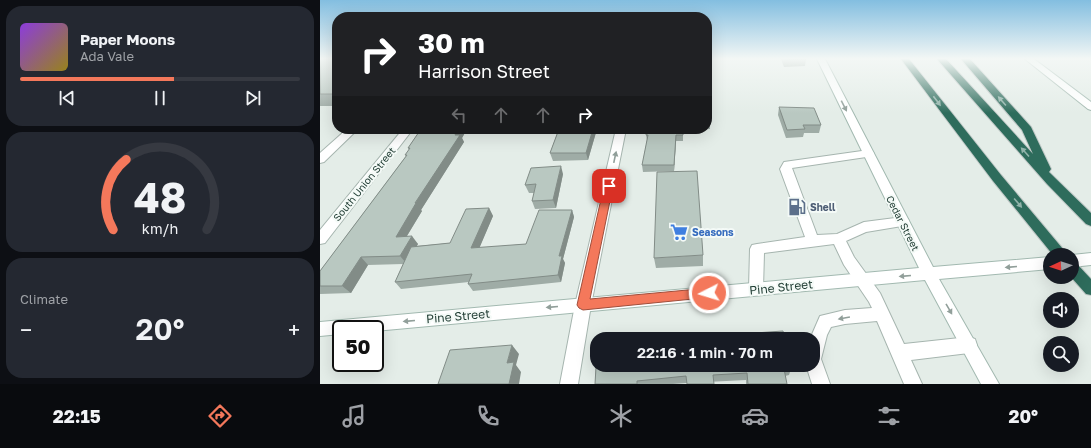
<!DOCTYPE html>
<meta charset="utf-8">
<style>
:root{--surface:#171b24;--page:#242831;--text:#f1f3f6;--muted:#9ea1a6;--line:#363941;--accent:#f4785b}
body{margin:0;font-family:"Golos Text",sans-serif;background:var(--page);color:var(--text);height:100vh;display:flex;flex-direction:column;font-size:15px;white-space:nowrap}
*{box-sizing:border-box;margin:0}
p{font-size:13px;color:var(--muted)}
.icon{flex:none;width:22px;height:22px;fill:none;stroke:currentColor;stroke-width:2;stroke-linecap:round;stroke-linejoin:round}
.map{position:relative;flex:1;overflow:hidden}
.sheet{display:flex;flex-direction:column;gap:6px;padding:6px;background:#0d0f14;width:320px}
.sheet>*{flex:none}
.hud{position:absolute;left:12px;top:12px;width:380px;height:122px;border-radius:16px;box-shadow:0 4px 16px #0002;background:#202124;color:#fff;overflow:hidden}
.needle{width:26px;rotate:267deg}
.fabs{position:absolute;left:723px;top:248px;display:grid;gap:8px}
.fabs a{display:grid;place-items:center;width:36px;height:36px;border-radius:50%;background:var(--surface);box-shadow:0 4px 16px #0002;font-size:20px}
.speed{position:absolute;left:12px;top:320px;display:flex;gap:8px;font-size:20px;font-weight:700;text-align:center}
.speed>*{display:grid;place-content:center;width:52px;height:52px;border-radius:50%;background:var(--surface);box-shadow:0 4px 16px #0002;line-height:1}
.speed .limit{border:2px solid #111;border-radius:6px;background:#fff;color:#111}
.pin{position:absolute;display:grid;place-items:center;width:34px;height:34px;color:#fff;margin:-17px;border-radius:8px;box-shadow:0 2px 6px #0006}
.me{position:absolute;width:44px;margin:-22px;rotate:265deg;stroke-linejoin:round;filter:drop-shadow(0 0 3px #0008)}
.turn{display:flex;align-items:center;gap:14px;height:84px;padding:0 20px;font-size:18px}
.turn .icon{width:52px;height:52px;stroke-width:2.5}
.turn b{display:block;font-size:28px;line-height:34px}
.lanes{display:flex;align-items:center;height:38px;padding:0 20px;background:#0003;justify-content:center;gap:20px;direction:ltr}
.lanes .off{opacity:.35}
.big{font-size:30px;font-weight:600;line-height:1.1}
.sheet .widget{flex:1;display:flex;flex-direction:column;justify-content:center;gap:6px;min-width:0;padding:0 14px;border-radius:16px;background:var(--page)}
.sheet .dial{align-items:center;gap:0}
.dial svg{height:104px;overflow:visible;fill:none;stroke:var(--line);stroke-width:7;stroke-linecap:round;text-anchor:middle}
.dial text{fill:var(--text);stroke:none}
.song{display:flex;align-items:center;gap:12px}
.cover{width:48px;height:48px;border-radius:6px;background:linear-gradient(135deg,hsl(270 70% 55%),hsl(50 70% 35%))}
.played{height:4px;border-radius:2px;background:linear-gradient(90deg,var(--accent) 55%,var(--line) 55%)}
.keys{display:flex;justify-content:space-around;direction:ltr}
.heat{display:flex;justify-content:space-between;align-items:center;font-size:22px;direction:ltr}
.trip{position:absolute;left:270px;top:332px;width:230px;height:40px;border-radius:16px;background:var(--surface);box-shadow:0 4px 16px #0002;font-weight:600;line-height:40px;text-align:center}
.tab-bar{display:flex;height:64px;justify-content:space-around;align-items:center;background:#090b0e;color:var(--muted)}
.tab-bar .icon{width:28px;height:28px}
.tab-bar .selected{color:var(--accent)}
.tab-bar b{font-size:18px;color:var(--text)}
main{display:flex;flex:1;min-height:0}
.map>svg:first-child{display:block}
</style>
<main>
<section class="sheet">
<div class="widget">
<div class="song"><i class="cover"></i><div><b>Paper Moons</b><p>Ada Vale</p></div></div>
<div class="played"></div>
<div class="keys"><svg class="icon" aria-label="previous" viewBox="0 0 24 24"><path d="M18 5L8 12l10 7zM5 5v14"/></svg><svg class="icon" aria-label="pause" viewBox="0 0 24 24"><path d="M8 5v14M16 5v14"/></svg><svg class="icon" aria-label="next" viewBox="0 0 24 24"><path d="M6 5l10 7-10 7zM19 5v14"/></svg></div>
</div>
<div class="widget dial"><svg viewBox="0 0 100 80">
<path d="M14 69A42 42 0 1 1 86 69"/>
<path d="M14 69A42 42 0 0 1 24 15" stroke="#f4785b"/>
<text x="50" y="56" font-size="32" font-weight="700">48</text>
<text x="50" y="72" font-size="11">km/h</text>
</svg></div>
<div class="widget"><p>Climate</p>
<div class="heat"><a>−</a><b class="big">20°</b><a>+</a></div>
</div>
</section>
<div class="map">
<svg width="771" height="384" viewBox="0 0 771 384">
<rect width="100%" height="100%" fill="#e4ede8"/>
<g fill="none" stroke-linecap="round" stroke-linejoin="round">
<g stroke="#a6b5af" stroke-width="2">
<path id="lane" d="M27 129H38L4 162 0 163V153Z
M549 150 553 152 554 154 553 156 472 168 497 235 517 234 544 222 583 217 588 219 589 222 588 225 546 232 526 241 534 257 560 293 584 344 649 337 655 339 657 345 655 351 649 353 591 360 602 384H584L557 321 525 324 511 327 507 335 501 359 510 384H492L486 365H493V339H490L500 316 525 310 552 308 549 302 524 265 514 244 444 253 443 289 441 294 436 295 431 294 429 289 430 249 432 245 437 244 485 237 460 169 464 162Z"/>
</g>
<g stroke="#a6b5af" stroke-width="2">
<path id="street" d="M83 129H93L5 243 0 244V230Z
M296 129H306L271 305 258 384H240L255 305Z"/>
</g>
<g stroke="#a2b9b0" stroke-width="2">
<path id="secondary" d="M497 59H505L613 267 730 257V269L619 279 679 384H661L605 280 55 331V329H21V334L0 336V322L599 268Z
M705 59H714L771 102V110L768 109Z
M771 253V265L752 267V255Z"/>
</g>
<g stroke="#c1c9c7" stroke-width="2">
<path id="highway" d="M581 59H589L681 175 748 255H733L673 181Z
M617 59H626L713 154 702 130 641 59H650L711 127 731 169 729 172 771 213V226L766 224 727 184Z
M752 262 757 264 771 279V295L766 294 751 277Z"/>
</g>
<use href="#lane" fill="#fff" fill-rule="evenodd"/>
<use href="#street" fill="#fff" fill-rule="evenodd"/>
<use href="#secondary" fill="#fff" fill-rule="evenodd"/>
<use href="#highway" fill="#2e6c5c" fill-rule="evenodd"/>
</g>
<path fill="#9faca6" d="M0 59H17V106H0Z
M461 59H486L485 66 464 67Z
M387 87 390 129 363 130V141H356L354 171 323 172 322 165 327 140 326 135 327 129H387Z
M459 107 501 125 499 133H484L483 137 466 138 458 115Z
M101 129H147L142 138 144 142 101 210 102 211 87 236 98 244 96 246 130 243 169 208 173 216 159 248 206 244 252 210 254 217 243 259 245 263 241 282 153 291 148 284 149 282 81 289 75 282 83 264 48 265 31 293 0 294V271L86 156 85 155 89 150 88 148Z
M211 129H277L268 160 233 161 230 153 237 134H212Z
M243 174 236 208 215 209 212 201 214 193H209L205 185Z
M383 255V266L336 268 334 258Z
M276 367 471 369 469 375 465 376 467 384H426V380L367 383 353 384H275Z"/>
<path fill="#828c87" d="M138 129H147L142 138 144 142 101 210 102 211 82 244 76 237Z
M273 129H277L268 160 266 153Z
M356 135V141L354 171V165Z
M241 166 243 174 236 208 233 200Z
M169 208 173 216 156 256 151 248Z
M252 210 254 217 243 259 245 263 241 282 238 275 239 256Z
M92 236 98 244 87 264 80 256Z
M41 257 48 265 31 293 22 286Z
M192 345 199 354 196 365 201 372 199 384H189L187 363Z"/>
<path fill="#b9c8c1" stroke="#828c87" d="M0 59H17V94H0Z
M464 59H486L465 60Z
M387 87H388L390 123H387Z
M459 107 494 108 501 125H483L485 129 467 130Z
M101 129H138L135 135H140L95 203H96L76 237 92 236 80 256 41 257 22 286H0V271L87 155H85L90 148H88Z
M239 129H273L266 153H230Z
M327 129H363V135H356L354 165H322L328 135H326Z
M241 166 233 200 212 201 216 184 205 185 211 168Z
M377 171 383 255 334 258 337 172Z
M169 208 151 248 206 244 219 210H252L239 256H242L238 275 148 284 152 274 75 282 91 247 130 243 146 209Z
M463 331 465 339H365L407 335Z
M192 345 187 363 194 362 189 384H118L130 350Z
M282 365H471V369H464L467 384H428L427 373 393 375 394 384H367L366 376 317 381V384H275L276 367H282Z"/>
<defs><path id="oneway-solid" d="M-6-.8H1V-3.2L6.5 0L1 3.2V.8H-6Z"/></defs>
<g fill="#91b3aa">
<use href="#oneway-solid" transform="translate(617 101) rotate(53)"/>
<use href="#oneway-solid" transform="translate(682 101) rotate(-131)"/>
<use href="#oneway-solid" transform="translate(705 152) rotate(-132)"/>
<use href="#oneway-solid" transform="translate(698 203) rotate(50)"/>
</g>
<g fill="#919f9a">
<use href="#oneway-solid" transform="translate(524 106) rotate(63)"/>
<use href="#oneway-solid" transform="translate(295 157) rotate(-78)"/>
<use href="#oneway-solid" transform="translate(691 267) rotate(175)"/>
<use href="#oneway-solid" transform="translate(585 276) rotate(175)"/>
<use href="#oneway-solid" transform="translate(232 307) rotate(175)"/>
<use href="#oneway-solid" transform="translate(629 309) rotate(60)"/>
<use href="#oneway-solid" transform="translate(524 318) rotate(170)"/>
<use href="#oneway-solid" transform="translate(89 321) rotate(175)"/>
</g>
<linearGradient id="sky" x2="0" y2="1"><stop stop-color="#83bee0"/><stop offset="0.52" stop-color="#f3f7f5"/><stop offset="1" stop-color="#f3f7f5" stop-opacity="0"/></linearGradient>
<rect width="771" height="113" fill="url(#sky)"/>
<path fill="#f4785b" stroke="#9f4e3b" d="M289 183 293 186 270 299 389 288 393 290 394 293 393 297 263 310 259 308 257 305 284 186Z"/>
<defs>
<g id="fuel-bare" transform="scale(1.38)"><path d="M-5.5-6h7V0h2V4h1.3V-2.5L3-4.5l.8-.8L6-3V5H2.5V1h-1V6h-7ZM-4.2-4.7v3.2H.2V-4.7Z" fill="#5c6f8a" stroke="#f4faf7" stroke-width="2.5" paint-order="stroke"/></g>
<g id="supermarket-bare" transform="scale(1.38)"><path d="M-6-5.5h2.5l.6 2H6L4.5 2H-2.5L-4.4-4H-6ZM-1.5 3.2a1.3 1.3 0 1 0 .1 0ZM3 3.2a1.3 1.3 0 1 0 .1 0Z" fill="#3f7fe0" stroke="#f4faf7" stroke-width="2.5" paint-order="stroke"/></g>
</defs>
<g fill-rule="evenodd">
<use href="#fuel-bare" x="477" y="207"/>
<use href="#supermarket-bare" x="359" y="232"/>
</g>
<g text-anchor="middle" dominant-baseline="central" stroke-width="4" stroke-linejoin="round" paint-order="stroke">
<g font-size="10" fill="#233f36" stroke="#f4faf7">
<text transform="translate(44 184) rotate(-51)">South Union Street</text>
<text transform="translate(583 223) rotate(63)">Cedar Street</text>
</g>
<g font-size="10" font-weight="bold" fill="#4e5e75" stroke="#f4faf7" text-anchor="start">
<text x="490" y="207">Shell</text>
</g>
<g font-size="10" font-weight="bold" fill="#366cbe" stroke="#f4faf7" text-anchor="start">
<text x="372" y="232">Seasons</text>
</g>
<g font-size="12" fill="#233f36" stroke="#f4faf7">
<text transform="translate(461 287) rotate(-6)">Pine Street</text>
<text transform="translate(138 316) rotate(-5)">Pine Street</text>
</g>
</g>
</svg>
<div class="fabs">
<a><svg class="needle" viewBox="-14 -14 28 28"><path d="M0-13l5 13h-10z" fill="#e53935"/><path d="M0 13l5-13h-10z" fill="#9ea1a6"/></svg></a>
<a><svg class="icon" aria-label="sound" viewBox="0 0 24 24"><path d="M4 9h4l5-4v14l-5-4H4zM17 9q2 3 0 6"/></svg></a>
<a><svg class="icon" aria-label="search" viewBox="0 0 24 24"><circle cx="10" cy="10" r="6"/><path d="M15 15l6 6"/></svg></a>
</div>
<div class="speed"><div class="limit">50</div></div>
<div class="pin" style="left:289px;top:186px;background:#d93025"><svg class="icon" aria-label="arrive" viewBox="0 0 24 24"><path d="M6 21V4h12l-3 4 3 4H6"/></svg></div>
<svg class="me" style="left:389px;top:293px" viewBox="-20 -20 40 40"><circle r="17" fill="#f4785b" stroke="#fff" stroke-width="3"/><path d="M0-11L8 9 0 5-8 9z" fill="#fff"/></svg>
<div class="trip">22:16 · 1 min · 70 m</div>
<div class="hud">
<div class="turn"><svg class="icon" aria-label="right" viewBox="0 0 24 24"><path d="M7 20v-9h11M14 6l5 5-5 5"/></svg><div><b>30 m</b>Harrison Street</div></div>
<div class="lanes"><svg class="icon off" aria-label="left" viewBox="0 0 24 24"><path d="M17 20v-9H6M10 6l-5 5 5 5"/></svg><svg class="icon off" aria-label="ahead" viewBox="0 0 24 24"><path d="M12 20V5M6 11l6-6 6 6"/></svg><svg class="icon off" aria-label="ahead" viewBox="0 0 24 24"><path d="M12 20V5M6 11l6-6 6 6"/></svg><svg class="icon" aria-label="right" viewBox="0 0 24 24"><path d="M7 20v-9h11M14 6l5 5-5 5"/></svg></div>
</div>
</div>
</main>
<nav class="tab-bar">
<b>22:15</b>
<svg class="icon selected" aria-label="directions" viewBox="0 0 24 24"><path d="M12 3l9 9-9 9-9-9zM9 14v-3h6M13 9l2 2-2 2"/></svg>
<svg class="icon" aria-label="music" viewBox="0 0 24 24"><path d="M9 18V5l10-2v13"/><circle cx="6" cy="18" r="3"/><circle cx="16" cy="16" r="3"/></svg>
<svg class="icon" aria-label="phone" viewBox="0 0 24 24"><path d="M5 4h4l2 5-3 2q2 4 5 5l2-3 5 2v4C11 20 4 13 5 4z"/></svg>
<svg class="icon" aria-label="climate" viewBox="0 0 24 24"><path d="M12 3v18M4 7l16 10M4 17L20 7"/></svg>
<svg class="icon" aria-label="car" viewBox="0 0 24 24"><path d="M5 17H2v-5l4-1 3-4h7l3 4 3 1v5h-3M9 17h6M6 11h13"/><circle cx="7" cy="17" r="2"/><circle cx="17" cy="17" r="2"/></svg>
<svg class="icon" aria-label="filters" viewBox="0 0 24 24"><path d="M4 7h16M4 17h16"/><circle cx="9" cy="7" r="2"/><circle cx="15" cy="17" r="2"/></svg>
<b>20°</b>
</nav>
